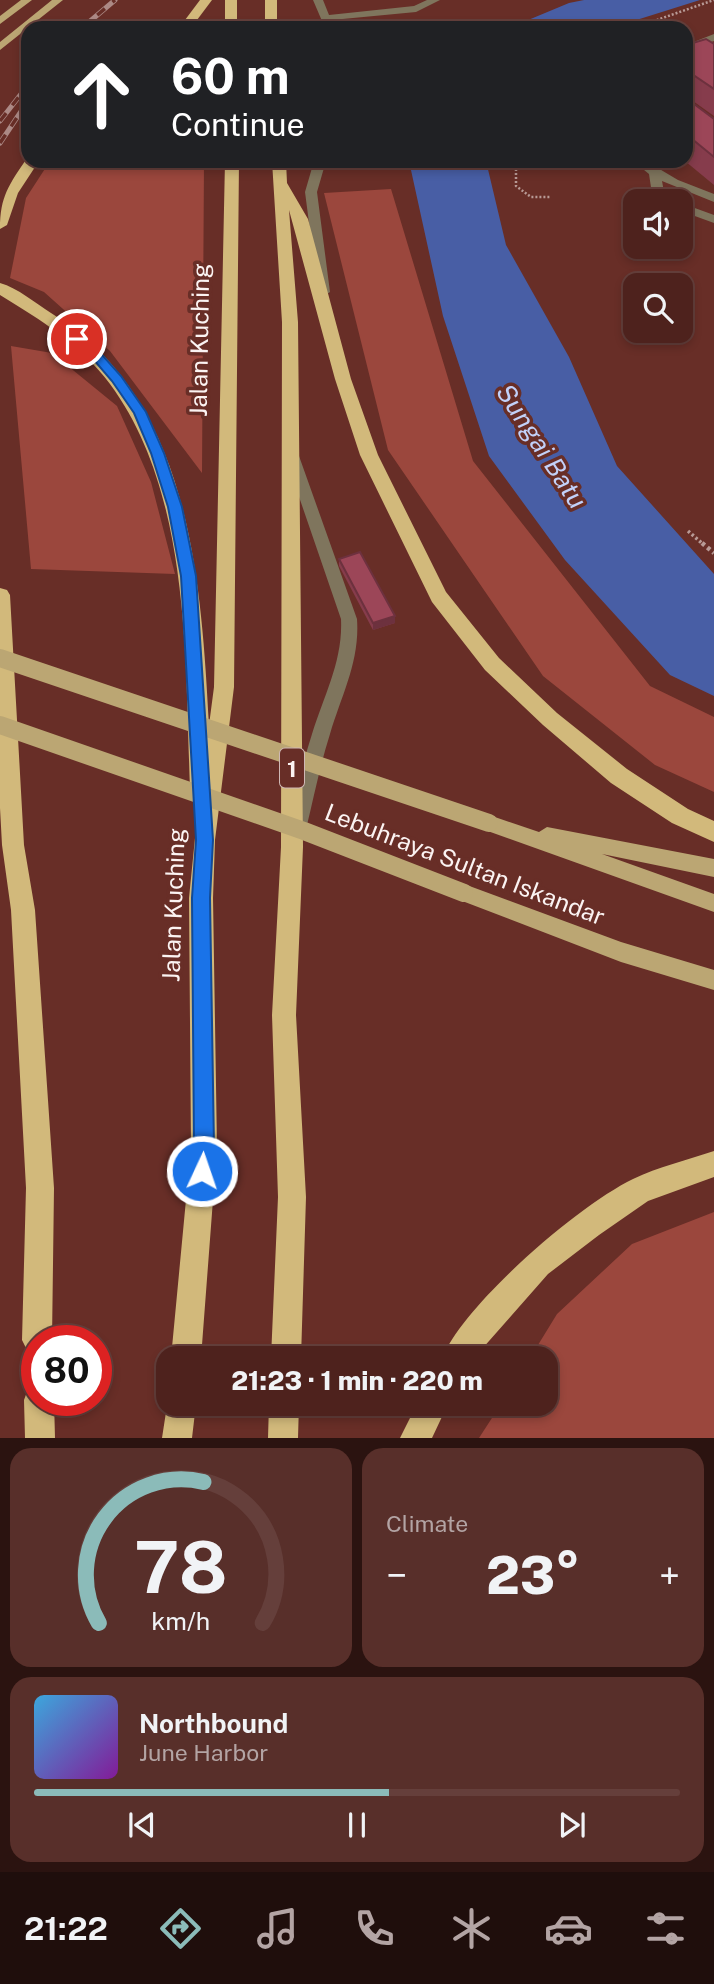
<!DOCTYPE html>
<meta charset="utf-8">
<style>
:root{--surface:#4e221d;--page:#582f2a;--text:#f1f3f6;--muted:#b3a4a4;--line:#653f3b;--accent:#8bbbb9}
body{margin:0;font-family:"Public Sans",sans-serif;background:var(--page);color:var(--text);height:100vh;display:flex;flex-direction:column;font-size:26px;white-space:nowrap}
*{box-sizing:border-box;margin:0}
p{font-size:23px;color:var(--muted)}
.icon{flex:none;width:38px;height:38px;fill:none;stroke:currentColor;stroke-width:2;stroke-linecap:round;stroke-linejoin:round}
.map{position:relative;height:1438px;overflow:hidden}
.sheet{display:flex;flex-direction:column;gap:10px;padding:10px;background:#2b1310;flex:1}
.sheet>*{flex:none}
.hud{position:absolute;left:21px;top:21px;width:672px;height:147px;border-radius:21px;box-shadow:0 4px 10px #0003,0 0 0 2px var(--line);background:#202124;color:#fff;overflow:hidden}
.fabs{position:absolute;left:623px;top:189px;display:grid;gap:14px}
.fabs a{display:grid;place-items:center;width:70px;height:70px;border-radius:14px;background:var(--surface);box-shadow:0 4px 10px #0003,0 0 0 2px var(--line);font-size:35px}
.speed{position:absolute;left:21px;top:1325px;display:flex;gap:14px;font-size:35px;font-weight:700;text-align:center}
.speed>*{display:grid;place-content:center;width:91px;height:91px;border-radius:50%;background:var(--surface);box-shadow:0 4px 10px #0003,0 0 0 2px var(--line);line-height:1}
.speed .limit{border:10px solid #d22;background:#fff;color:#111}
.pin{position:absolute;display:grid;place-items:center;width:60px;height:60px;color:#fff;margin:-30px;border:4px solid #fff;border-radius:50%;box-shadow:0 2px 7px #0007}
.me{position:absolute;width:77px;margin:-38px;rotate:3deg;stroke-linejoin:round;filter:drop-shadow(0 0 5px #0008)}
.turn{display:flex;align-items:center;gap:24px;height:147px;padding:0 35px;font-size:32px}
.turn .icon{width:91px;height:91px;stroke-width:2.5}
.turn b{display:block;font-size:49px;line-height:60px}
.big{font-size:52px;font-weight:800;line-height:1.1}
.sheet .card{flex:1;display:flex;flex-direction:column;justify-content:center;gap:10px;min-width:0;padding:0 24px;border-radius:21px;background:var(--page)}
.sheet .dial{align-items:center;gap:0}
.dial svg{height:182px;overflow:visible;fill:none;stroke:var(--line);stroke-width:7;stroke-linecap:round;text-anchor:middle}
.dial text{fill:var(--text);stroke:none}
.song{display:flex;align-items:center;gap:21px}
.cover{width:84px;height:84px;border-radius:10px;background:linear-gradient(135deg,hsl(200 70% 55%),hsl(290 70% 35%))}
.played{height:7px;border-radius:4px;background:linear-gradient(90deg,var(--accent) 55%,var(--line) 55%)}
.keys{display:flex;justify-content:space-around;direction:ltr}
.heat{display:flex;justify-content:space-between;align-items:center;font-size:38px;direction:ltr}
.sheet .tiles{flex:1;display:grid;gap:10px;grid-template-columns:1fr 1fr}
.card:last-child{grid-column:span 2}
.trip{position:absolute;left:156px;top:1346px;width:402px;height:70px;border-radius:21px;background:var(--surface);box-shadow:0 4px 10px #0003,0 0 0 2px var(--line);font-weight:800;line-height:70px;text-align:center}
.dock{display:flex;height:112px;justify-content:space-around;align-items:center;background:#1f0e0c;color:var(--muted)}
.dock .icon{width:49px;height:49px}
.dock .selected{color:var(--accent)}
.dock b{font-size:32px;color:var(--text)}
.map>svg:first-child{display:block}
</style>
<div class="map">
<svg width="714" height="1438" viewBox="0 0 714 1438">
<rect width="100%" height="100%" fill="#682e27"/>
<path fill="#9b473d" d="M50 161H204L202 473 110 351 44 292 10 278 26 198Z
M391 189 473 461 650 686 714 717V792L655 765 543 676 388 450 324 193Z
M11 346 52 353 117 406 151 482 175 574 31 569Z
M714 1212V1438H479L501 1404H546V1358H530L557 1314 632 1244Z"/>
<path fill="#485ea5" d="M584 0H700L611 28H509L569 3Z
M409 161H486L506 245 569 357 617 466 714 574V696L670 675 565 560 489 456 443 316Z"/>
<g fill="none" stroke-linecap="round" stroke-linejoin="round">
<path stroke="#b89a96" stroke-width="2.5" stroke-dasharray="2 2" stroke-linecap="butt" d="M634 28 714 0
M516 161V186L531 197H550"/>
<path stroke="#b89a96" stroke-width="3.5" stroke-dasharray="2.5 2.5" stroke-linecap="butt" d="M688 531 704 545"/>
<path stroke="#b89a96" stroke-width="4.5" stroke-dasharray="3.5 3.5" stroke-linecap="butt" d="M702 543 714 553"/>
<path fill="#7f755d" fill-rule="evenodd" d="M313 0H323L329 15 414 6 427 0H440L416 12 332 20 335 28H325Z
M714 34V41L686 52V45Z
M314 161H326L317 192 330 292 324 296 318 292 305 192Z
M633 161H646L678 180 714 194V202L662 181 664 192 676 201H662L652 194 649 174Z
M681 203 714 215V223L681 211Z
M292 451 299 456 357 619C360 661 342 694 330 734 320 765 314 797 306 829L304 835 297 837 290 835 288 829C295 797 302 765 312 734 324 695 343 661 341 619L285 456Z"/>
<path fill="#bba673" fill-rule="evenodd" d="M21 0H32L0 24V16Z
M52 0H63L0 50V42Z
M489 815 539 832 547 827 714 859V877L602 854 714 894V912L482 829 480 823 482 817Z
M464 884 621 942 714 970V990L621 962 457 899 454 893 457 887Z"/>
<path fill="#d2b97b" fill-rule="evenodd" d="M200 0H212L191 28H179Z
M225 0H237V28H225Z
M265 0H277V28H265Z
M27 158 28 161H39L18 193 7 225 0 229C0 196 9 185 27 158Z
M225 161H239L234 687 215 840 213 898 217 1147 201 1358H171L191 1147 189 898 199 798 193 796 190 789C185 659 191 494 110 384 81 345 41 320 0 295V283C18 288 35 303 51 313 190 398 201 578 209 725L214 687Z
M272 161H286L287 183 308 219 351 379 378 455 446 592 499 658 557 713 627 769 688 809 714 821V842L672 823 611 783 543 725 485 670 432 602 360 455 335 379 289 210 298 322 303 847 296 1015 306 1197 301 1358H271L278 1197 272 1015 281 847 282 322Z
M0 588 7 590 10 595 24 845 35 910 54 1188 52 1340H37V1355L27 1350 22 1340 26 1188 11 910 2 845 0 808Z
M714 1151V1177L648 1201 599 1235 548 1274 474 1358H442C465 1303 579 1205 633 1179 658 1167 687 1160 714 1151Z
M37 1386V1400H54L55 1438H25L24 1400 28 1389Z
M168 1399V1404H196L192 1438H162Z
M269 1404H299L298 1438H268Z
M417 1404H448L432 1438H400Z"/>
<g stroke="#ac8985" stroke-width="5">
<path id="rail" d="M82 28 115 0
M0 121 28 85
M0 143 28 101"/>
</g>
<use href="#rail" stroke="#682e27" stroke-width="3.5" stroke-dasharray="10" stroke-linecap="butt"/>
<path stroke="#bba673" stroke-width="18" d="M0 658 489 823
M0 725 304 831 464 893"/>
</g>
<path fill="#863c4c" d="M714 44V116L686 96V45Z
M686 98 714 119V185L685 161H686Z
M339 559 395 616V623L373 630 339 566Z"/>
<path fill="#6d313e" d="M395 616V623L373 630V623Z"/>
<path fill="#9c4658" stroke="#6d313e" stroke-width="2" d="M706 39 714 44V89L686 70V45Z
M686 98 714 119V157L686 134Z
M360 552 395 616 373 623 339 559Z"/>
<path fill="#1a73e8" stroke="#114b97" stroke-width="2" d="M77 335 96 348 121 376 146 412 164 453 182 507 196 576 213 840 210 898 214 1147 209 1179 202 1182 195 1179 192 1171 194 1147 192 898 196 840 181 576 168 507 151 453 134 413 112 381 88 353 73 341V336Z"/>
<g text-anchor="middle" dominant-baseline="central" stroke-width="7" stroke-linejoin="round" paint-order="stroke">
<rect fill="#682e27" stroke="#cfb8b5" stroke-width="2" x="280" y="748.5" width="24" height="39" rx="5"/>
<g font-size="23" font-weight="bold" fill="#fbf3f2">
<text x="292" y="768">1</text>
</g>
<g font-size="24" fill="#fbf3f2" stroke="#682e27">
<text transform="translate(199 340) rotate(-89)">Jalan Kuching</text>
<text transform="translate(465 864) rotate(21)">Lebuhraya Sultan Iskandar</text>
<text transform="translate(173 905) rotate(-88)">Jalan Kuching</text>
</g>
<g font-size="26" font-style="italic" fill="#c2d1f9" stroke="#682e27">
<text transform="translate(542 446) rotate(57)">Sungai Batu</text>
</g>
</g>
</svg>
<div class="fabs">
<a><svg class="icon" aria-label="sound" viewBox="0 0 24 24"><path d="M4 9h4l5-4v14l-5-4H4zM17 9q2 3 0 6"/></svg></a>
<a><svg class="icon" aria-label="search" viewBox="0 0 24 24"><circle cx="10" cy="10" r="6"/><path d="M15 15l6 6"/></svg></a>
</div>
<div class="speed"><div class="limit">80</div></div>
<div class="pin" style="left:77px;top:339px;background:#d93025"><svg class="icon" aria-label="arrive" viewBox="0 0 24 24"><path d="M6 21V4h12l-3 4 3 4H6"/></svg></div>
<svg class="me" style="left:202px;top:1171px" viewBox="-20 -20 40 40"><circle r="17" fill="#1a73e8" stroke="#fff" stroke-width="3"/><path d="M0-11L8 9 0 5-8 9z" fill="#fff"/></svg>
<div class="trip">21:23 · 1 min · 220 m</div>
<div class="hud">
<div class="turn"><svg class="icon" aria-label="ahead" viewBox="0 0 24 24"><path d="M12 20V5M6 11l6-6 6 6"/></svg><div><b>60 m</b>Continue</div></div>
</div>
</div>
<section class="sheet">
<div class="tiles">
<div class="card dial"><svg viewBox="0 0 100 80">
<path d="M14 69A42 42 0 1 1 86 69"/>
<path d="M14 69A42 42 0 0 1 60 7" stroke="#8bbbb9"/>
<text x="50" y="56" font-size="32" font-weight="700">78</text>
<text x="50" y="72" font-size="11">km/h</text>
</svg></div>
<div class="card"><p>Climate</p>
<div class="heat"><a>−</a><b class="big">23°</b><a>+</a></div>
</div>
<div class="card">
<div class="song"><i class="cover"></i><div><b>Northbound</b><p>June Harbor</p></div></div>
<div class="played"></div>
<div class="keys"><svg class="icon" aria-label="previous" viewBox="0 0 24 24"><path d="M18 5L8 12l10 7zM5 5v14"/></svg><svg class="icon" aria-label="pause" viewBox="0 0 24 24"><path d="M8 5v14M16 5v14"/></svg><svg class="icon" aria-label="next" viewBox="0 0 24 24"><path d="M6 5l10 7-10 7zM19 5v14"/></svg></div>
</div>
</div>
</section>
<nav class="dock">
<b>21:22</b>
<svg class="icon selected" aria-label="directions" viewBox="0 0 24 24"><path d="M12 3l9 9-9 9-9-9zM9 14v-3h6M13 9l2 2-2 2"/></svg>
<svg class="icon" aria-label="music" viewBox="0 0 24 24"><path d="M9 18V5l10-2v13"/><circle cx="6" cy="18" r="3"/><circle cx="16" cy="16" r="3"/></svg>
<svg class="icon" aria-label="phone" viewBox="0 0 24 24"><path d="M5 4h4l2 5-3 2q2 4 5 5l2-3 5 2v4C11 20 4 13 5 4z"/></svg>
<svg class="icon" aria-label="climate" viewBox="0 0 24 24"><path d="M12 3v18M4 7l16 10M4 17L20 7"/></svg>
<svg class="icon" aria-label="car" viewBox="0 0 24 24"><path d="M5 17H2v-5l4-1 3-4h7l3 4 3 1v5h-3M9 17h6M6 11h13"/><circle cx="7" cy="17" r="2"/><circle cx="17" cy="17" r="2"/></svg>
<svg class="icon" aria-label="filters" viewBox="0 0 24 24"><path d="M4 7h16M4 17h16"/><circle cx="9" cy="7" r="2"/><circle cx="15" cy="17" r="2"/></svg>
</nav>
